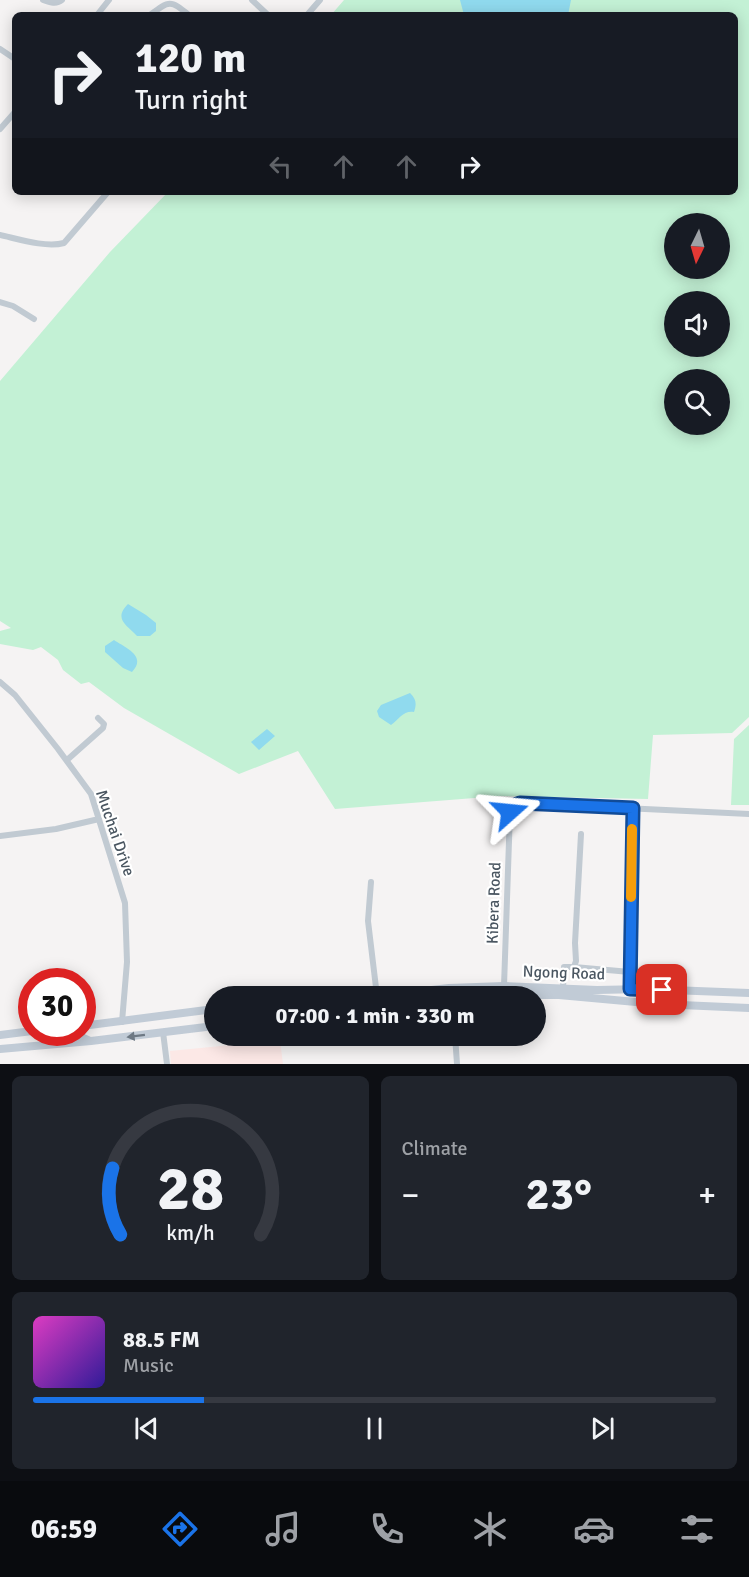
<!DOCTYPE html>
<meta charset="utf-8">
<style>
:root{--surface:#171b24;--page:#20242c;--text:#f1f3f6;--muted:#9ea1a6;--line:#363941;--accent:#1a73e8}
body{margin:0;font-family:Signika,sans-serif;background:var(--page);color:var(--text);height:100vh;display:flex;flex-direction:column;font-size:22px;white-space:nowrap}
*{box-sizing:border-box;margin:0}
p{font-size:20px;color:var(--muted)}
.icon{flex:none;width:33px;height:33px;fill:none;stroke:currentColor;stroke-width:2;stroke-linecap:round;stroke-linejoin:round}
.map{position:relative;height:1064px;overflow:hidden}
.panel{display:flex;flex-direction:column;gap:12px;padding:12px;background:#0d0f14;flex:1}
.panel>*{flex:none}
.guide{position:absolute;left:12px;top:12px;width:726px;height:183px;border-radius:9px;box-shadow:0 3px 15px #0003;background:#171b24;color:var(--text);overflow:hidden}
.needle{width:39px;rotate:185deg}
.tools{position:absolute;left:664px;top:213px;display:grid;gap:12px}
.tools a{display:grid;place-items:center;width:66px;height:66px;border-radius:50%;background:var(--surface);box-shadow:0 3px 15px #0003;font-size:30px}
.speed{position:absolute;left:18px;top:968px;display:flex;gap:12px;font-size:30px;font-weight:700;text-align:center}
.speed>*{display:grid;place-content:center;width:78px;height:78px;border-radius:50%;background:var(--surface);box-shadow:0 3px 15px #0003;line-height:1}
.speed .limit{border:9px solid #d22;background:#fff;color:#111}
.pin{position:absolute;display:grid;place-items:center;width:51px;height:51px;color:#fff;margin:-26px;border-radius:12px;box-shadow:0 3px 9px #0006}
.me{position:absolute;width:66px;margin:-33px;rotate:72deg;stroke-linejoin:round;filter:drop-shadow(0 0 4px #0008)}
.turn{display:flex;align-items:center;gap:21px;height:126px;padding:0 24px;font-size:27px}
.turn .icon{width:78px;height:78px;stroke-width:2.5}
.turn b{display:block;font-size:42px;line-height:51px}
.lanes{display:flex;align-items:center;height:57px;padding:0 24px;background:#0003;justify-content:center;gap:30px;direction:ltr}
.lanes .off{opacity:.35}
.big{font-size:45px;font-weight:700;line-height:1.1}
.panel .tile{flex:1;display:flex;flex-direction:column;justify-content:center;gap:9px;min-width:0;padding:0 21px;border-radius:9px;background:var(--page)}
.panel .dial{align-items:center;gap:0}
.dial svg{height:156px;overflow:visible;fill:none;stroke:var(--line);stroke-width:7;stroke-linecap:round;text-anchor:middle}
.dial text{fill:var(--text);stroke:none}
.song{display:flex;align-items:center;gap:18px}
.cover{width:72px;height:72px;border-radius:9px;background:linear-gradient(135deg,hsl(310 70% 55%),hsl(250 70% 35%))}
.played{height:6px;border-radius:3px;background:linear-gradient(90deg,var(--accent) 25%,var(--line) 25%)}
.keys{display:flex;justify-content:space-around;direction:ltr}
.heat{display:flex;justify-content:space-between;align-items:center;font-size:33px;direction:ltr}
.panel .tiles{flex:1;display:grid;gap:12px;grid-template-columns:1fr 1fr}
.tile:last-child{grid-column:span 2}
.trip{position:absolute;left:204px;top:986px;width:342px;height:60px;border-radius:30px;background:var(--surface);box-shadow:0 3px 15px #0003;font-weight:700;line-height:60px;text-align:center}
.tabs{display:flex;height:96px;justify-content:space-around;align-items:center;background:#090b0e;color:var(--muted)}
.tabs .icon{width:42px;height:42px}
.tabs .current{color:var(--accent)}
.tabs b{font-size:27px;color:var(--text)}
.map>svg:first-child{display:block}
</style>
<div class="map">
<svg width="749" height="1064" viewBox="0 0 749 1064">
<rect width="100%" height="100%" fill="#f5f3f3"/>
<path fill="#fce8e6" d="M280 1040 283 1064H171L170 1051Z"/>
<path fill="#c3f1d5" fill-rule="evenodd" d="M344 0H749V717L732 733 653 735 648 799 500 796 335 809 298 751 239 774 124 708 89 682 81 684 63 670 58 660 41 647 33 650 0 644V631L11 628 0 621V381L110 252 168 192H735V15H331ZM675 224H720V268H675ZM675 302H720V346H675ZM675 380H720V424H675Z
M749 725V805H731L734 739Z"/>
<path fill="#90daee" d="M460 0H571L568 15H464Z
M128 604 146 615 156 623V631L150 636H137C127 625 113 619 128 604Z
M114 640C126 648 147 656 132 672L123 668 105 652V646Z
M410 693C416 699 417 703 414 712 404 710 399 719 391 725L379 717 377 711 381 705Z
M267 729 275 736 259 750 251 742Z"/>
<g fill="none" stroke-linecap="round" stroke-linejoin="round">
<path stroke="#c1cad2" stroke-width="6" d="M43 0C49 2 56 5 62 0
M252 0 268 15
M97 15 109 0
M150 15C170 0 170 0 189 15
M307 15 320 0
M0 49 15 59
M0 129 15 112
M0 235C18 239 46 248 64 243L108 192
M0 302 13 306 34 319
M0 682 15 695 58 749 91 794 125 903 127 962 122 1022
M67 760 103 728 104 724 98 718
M0 836 56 829 99 819
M371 882 368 921 377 996
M574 967 630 972
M504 986 510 812 515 805 520 803 749 814
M563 988 564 967H574L576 961 575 943 581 834
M630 989 633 809
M163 1032 167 1064
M455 1035 457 1064"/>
<path stroke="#c1cbd6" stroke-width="8" d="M379 996 449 988 504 986 597 990 645 989 749 993
M457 996 483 995H559L658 1004 749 1008
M82 1026 214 1009
M79 1032 81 1037 90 1041
M0 1035 32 1031
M0 1049 91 1041 214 1026"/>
</g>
<defs><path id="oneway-solid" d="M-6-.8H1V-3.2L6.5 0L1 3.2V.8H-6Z" transform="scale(1.5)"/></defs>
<use fill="#6e7984" href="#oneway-solid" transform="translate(136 1036) rotate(173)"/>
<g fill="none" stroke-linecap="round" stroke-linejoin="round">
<g stroke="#114b97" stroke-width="15">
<path id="route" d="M510 812 515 805 520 803 633 808 630 989 662 990"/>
</g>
<use href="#route" stroke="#1a73e8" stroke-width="10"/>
<path stroke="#f59e0b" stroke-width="10" d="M631 897 632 829"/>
</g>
<g text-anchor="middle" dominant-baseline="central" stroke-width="4.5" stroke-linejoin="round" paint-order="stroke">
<g font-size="16" fill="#4a5661" stroke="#fff">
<text transform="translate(115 833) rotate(71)">Muchai Drive</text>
<text transform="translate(494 903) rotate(-88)">Kibera Road</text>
<text transform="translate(564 973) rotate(2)">Ngong Road</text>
</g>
</g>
</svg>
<div class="tools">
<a><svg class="needle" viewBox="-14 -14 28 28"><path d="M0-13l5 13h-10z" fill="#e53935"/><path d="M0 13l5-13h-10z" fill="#9ea1a6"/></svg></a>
<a><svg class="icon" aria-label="sound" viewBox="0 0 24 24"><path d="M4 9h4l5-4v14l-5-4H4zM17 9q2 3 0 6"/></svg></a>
<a><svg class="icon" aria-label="search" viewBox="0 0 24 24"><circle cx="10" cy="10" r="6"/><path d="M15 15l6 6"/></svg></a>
</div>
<div class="speed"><div class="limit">30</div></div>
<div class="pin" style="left:662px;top:990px;background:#d93025"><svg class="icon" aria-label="arrive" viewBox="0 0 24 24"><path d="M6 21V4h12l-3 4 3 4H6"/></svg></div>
<svg class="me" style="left:510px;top:812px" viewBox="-20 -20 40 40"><path d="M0-17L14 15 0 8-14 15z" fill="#1a73e8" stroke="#fff" stroke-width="4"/></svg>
<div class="trip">07:00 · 1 min · 330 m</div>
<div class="guide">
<div class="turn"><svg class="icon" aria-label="right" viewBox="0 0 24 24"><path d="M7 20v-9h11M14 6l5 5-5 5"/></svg><div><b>120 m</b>Turn right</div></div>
<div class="lanes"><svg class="icon off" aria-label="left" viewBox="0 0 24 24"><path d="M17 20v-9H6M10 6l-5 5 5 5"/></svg><svg class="icon off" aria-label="ahead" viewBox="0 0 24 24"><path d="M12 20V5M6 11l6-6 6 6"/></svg><svg class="icon off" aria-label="ahead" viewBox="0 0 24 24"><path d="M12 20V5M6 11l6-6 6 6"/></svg><svg class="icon" aria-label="right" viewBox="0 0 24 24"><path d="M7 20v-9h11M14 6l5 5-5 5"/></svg></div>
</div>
</div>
<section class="panel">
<div class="tiles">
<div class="tile dial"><svg viewBox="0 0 100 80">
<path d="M14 69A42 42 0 1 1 86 69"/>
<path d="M14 69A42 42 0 0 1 10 35" stroke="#1a73e8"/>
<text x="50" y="56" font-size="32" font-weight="700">28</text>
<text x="50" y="72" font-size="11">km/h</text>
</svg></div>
<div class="tile"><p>Climate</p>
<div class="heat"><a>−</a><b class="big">23°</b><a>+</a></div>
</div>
<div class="tile">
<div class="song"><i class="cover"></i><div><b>88.5 FM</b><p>Music</p></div></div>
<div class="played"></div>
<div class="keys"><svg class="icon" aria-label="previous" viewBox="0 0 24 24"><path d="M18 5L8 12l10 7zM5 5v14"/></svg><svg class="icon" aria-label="pause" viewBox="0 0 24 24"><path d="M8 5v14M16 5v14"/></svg><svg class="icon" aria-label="next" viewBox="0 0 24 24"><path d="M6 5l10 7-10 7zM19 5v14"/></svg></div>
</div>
</div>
</section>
<nav class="tabs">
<b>06:59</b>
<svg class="icon current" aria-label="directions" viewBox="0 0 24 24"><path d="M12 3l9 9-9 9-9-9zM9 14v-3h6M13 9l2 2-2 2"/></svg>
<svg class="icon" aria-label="music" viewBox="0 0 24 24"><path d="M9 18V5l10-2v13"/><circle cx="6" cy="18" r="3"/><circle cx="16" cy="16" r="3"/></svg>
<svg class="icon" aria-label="phone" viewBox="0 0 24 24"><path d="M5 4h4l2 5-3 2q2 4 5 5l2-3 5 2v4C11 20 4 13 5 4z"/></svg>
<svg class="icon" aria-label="climate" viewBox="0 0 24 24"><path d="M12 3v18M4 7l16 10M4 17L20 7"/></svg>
<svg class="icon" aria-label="car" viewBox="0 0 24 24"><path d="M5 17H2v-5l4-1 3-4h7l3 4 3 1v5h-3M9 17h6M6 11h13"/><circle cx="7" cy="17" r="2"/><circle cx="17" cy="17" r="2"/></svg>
<svg class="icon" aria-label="filters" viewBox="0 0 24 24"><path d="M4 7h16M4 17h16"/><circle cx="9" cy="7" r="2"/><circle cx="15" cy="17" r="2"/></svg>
</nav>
